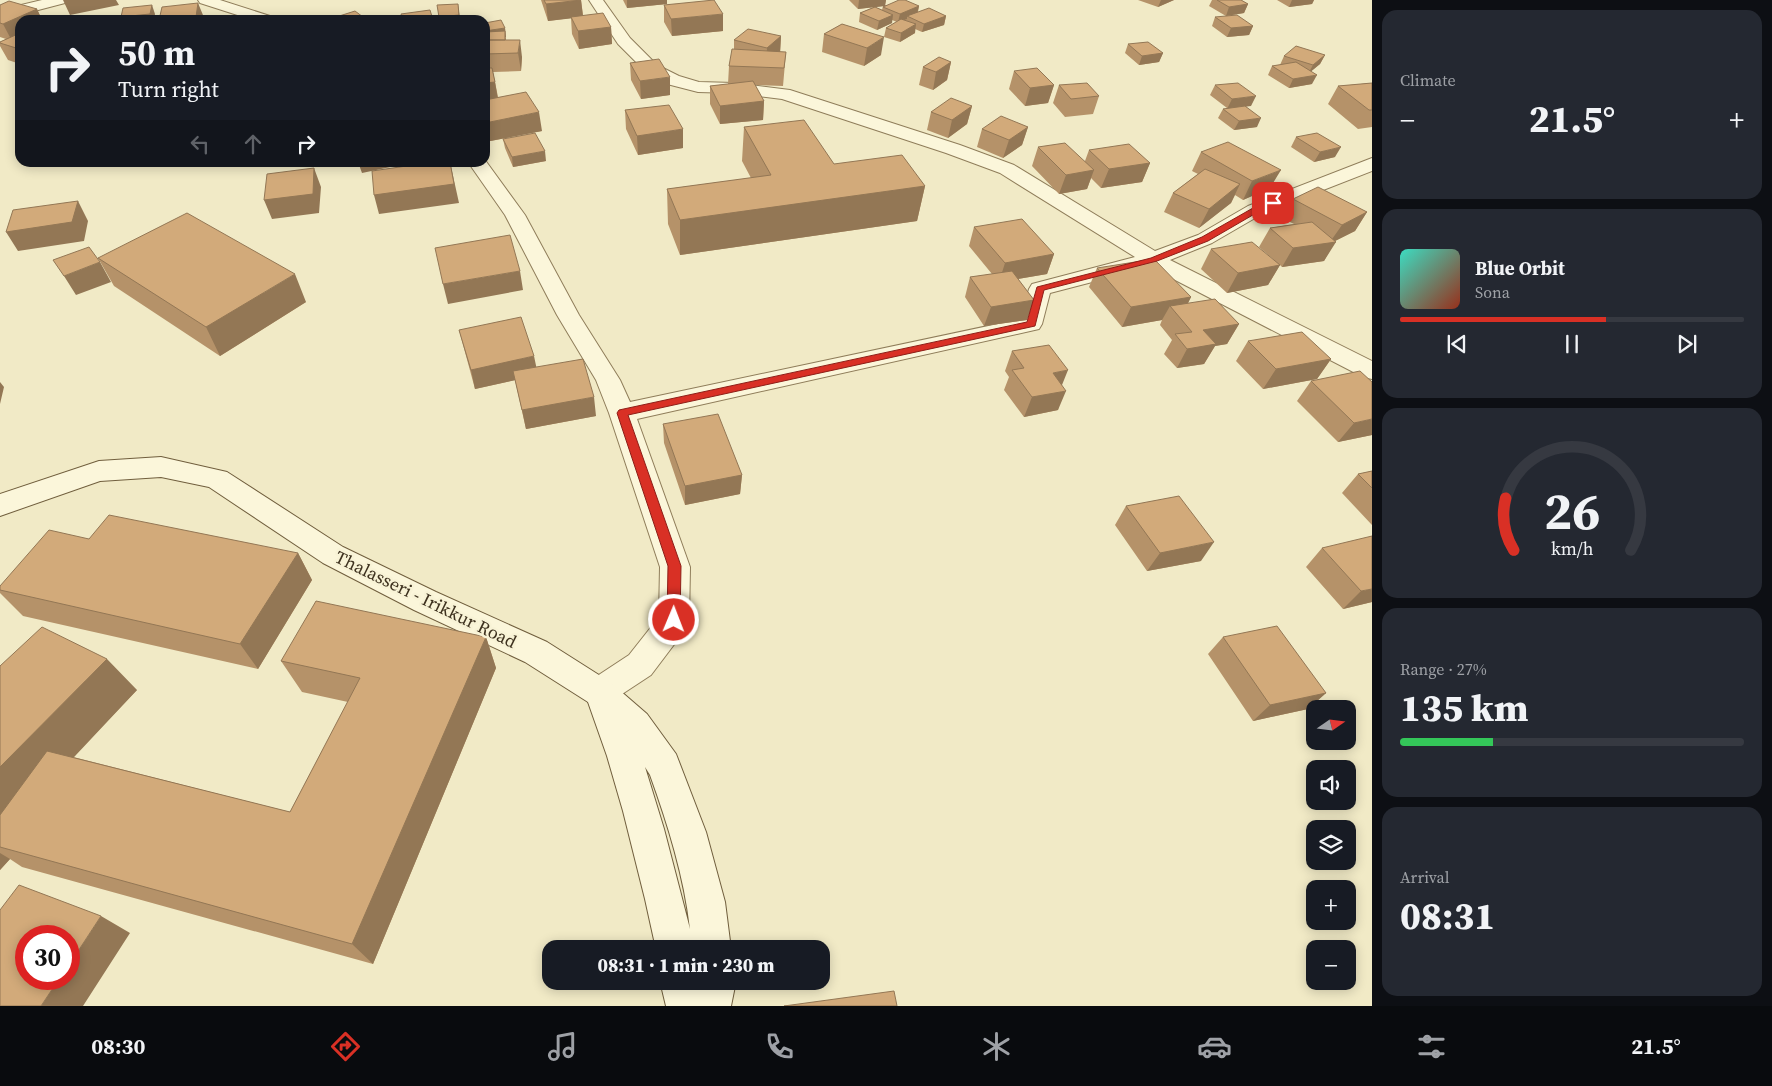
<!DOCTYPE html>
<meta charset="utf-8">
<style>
:root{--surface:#171b24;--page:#242831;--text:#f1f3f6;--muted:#9ea1a6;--line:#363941;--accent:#d93025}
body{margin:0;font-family:"Source Serif 4",serif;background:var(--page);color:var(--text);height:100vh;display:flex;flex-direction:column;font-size:19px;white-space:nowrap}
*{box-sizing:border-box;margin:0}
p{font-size:16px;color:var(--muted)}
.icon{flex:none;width:28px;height:28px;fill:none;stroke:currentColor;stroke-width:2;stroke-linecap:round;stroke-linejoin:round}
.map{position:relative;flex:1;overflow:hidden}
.drawer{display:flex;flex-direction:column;gap:10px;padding:10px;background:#0d0f14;width:400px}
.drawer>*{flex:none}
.top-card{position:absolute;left:15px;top:15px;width:475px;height:152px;border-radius:15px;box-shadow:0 2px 12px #0003;background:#171b24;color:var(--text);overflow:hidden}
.needle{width:32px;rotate:76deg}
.tools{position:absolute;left:1306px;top:700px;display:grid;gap:10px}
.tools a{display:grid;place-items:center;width:50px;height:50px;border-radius:10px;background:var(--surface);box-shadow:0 2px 12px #0003;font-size:25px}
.speed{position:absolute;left:15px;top:925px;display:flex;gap:10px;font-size:25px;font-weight:700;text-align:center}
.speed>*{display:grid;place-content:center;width:65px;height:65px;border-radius:50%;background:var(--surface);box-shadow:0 2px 12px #0003;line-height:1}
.speed .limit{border:8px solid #d22;background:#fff;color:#111}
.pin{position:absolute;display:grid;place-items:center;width:42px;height:42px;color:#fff;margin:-21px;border-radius:10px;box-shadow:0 2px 8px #0006}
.me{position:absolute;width:55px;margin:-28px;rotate:1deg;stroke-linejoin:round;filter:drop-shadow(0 0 4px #0008)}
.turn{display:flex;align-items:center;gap:18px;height:105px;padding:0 20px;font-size:22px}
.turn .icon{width:65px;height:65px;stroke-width:2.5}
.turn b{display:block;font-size:35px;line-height:42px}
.lanes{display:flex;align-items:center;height:48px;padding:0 20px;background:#0003;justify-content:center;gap:25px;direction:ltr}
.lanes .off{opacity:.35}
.big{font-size:38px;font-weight:800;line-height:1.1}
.drawer .card{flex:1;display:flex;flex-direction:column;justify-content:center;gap:8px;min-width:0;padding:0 18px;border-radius:15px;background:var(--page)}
.drawer .dial{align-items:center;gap:0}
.dial svg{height:130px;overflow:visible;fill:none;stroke:var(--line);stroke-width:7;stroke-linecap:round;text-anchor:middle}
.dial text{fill:var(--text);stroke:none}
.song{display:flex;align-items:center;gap:15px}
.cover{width:60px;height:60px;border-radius:8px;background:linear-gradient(135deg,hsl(170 70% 55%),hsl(10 70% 35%))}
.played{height:5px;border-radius:2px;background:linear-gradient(90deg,var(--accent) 60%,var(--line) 60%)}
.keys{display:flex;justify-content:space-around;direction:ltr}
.heat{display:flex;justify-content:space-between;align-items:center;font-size:28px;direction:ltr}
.charge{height:8px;border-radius:4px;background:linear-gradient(90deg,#34c759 27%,var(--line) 0)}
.trip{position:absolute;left:542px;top:940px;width:288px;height:50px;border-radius:15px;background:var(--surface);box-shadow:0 2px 12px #0003;font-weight:800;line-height:50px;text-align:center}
.tab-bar{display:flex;height:80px;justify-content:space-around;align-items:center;background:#090b0e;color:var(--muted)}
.tab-bar .icon{width:35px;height:35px}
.tab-bar .current{color:var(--accent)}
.tab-bar b{font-size:22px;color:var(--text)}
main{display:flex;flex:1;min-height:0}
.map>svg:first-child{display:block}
</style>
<main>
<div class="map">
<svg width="1372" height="1006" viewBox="0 0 1372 1006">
<rect width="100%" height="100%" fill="#f1eac6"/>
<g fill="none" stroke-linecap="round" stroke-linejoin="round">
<g stroke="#8f7d5a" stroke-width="2">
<path id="street" d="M42 0H67L65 3 0 20V10Z
M198 0H220L273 17 276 20H253L200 3Z
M589 0H603L630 38 657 65 679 76 699 82 734 83 790 90 960 145 1014 165 1155 251 1198 235 1248 206 1372 158V171L1262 214 1212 243 1170 260 1372 361V379L1363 377 1150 267 1050 293 1042 324 1039 329 637 419 690 567 689 621 685 630 651 675 610 702 599 707 588 702 583 692 588 682 629 655 659 617 660 567 609 413 596 380 557 315 505 215 468 162H485V160L525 215 579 315 620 380 630 402 1021 319 1029 289 1032 284 1135 257 1000 173 946 153 782 99 734 93 698 92 667 84 645 71 618 44Z"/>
</g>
<g stroke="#705e3d" stroke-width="2">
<path id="secondary" d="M161 457 227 472 343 547 436 592 547 642 610 682 647 714 676 754 706 832 725 902 731 949H656L645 899 623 811 607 756 588 702 525 662 414 610 323 563 209 487 161 477 100 481 0 516V494L99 461ZM645 767 650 775C668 825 684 876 690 929L664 829Z
M660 981H736L731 1006H666Z"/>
</g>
<use href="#street" fill="#fbf6da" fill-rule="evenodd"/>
<use href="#secondary" fill="#fbf6da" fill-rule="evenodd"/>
</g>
<path fill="#b59269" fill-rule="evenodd" d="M541 0H581L583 15 611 27 612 44 579 49 572 34 571 18 548 21Z
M623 0H667V4L627 8Z
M849 0H886L885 5 919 6 918 12 946 16 944 25 922 32 915 29V33L900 42 884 37 886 28 897 22 892 20V23L877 30 859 22 860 13 874 7 858 9ZM883 6 882 10 875 7Z
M1138 0H1174L1158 7Z
M1212 0H1241L1248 4 1244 13 1226 16 1209 6Z
M1277 0H1314L1312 4 1289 7Z
M0 5 37 9 42 20H20V64L8 60 0 46V42L6 39 0 37Z
M664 5 723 31 672 36 664 22Z
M1215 17 1253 26 1249 35 1227 37 1212 26Z
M485 23 505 28 506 40 522 57 521 71 493 72 498 97 542 131 485 142Z
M842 24 881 55 864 66 822 52 824 34Z
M781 36 780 52H786L783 86 755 85 764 101 763 120 720 124 710 104V86L728 84 729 66 734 50V40Z
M1128 44 1163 53 1159 62 1139 65 1125 53Z
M1325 55 1320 64 1311 71 1312 84 1289 88 1268 75 1272 66 1280 65 1284 56Z
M951 62 947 80 933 90 919 85 923 67Z
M630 63 670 95 641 99 631 80Z
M1014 71 1054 85 1048 103 1025 106 1009 89Z
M1372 83V127L1358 129 1328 104 1338 86Z
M1059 85 1099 96 1093 114 1065 117 1053 103Z
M1215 85 1251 106H1246L1257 127 1234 130 1218 118 1223 109 1227 108 1210 95Z
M972 106 967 124 948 138 927 130 931 112Z
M625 110 683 148 638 155 626 129Z
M744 127 834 164 925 186 917 221 680 255 668 224 667 189 751 178 742 161Z
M1028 127 1022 145 1003 158 977 147 982 129Z
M1296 137 1335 157 1314 162 1291 147Z
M503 139 546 161 513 167 505 148Z
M1038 147 1085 161 1089 150 1150 163 1142 182 1101 188 1091 178 1087 189 1059 194 1032 166Z
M1201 152 1270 188 1243 200 1235 195 1231 203 1199 228 1164 212 1173 193 1198 174 1192 171Z
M1293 199 1367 212 1355 231 1335 241 1324 261 1282 267 1280 265 1268 285 1227 293 1201 269 1211 249 1274 260 1259 247 1270 228 1294 224 1282 218Z
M974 227 1054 254 1047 274 1018 279 1034 300 1027 320 984 326 965 297 970 277 992 274 969 246Z
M98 258 306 302 220 356 114 286Z
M1097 268 1191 297 1188 303 1239 324 1227 344 1215 346 1204 364 1177 368 1164 354 1172 340 1160 325 1162 320 1122 327 1089 287Z
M459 330 536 367 596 416 526 429 515 380 475 389Z
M1248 341 1331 359 1317 379 1263 389 1236 361Z
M1012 351 1062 385 1058 410 1024 417 1004 390 1009 377 1005 371Z
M1311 381 1372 435 1338 442 1297 401Z
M663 424 742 475 740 494 685 505 664 443Z
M1372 471V525L1342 493 1358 474Z
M1126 506 1201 561 1147 571 1115 525Z
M89 539 298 553 312 580 258 669 23 616 0 593V586Z
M1322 548 1372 602 1343 609 1306 567Z
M486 637 496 668 373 964 22 867 10 859 0 870V666L137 690 73 757 290 812 348 702 302 692 281 661Z
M1223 637 1326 693 1308 709 1253 721 1208 654Z"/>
<path fill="#937755" d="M63 0H116L119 5 70 15Z
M581 0 583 17 548 21 546 4Z
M627 0H667V4L627 8Z
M859 0H886L885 6 858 9Z
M1161 0H1174L1158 7Z
M1292 0H1314L1312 4 1289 7Z
M198 3 205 20H171Z
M458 4 460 20H439V17Z
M1248 4 1244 13 1226 16 1229 7Z
M152 5 155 14 154 20H122L121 17Z
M919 6 917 14 907 16V19L898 22 900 14Z
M37 9 42 20H20V38L12 41 3 24Z
M723 14V31L672 36 671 19Z
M893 15 892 23 877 30 879 21Z
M946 16 944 25 922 32 924 24Z
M916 24 915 33 900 42 901 33Z
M1253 26 1249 35 1227 37 1231 28Z
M611 27 612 44 579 49 578 31Z
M505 28 506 37H505L507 51 485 40V31Z
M781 36 780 54 766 66 767 48Z
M884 37 881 55 864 66 867 48Z
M520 40 522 57 521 71 518 53Z
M20 46V55L16 48Z
M1163 53 1159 62 1139 65 1142 56Z
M1325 55 1320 64 1308 74 1313 65Z
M951 62 947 80 933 90 936 72Z
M1317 75 1312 84 1289 88 1293 79Z
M670 77V95L641 99 640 81Z
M495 82 498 100 485 102V83Z
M1054 85 1048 103 1025 106 1030 88Z
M1256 96 1251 106 1227 109 1232 99Z
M764 101 763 120 720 124V106Z
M972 106 967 124 948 138 952 120Z
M539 112 542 131 485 142V123Z
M1261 118 1257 127 1234 130 1239 121Z
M1028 127 1022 145 1003 158 1009 140Z
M683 129V148L638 155 637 136Z
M1341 147 1335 157 1314 162 1320 152Z
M545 151 546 161 513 167 512 157Z
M358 162H414L362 173Z
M450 162 459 203 379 214 374 195Z
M1150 163 1142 182 1101 188 1109 169Z
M314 168 321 187 319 213 272 219 264 200Z
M1094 170 1087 189 1059 194 1066 175Z
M1281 170 1270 188 1243 200 1252 181Z
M1240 184 1231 203 1199 228 1209 209Z
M925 186 917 221 680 255V220Z
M78 201 88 221 84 241 18 251 6 232Z
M1367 212 1355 231 1333 242H1336L1324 261 1282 267 1293 248 1330 242 1342 225Z
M1054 254 1047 274 999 282 1005 263Z
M100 262 111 282 76 295 64 276Z
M1280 265 1268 285 1227 293 1238 273Z
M520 271 523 290 448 304 443 284Z
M295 274 306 302 220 356 206 327Z
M1191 297 1181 317 1170 306 1162 320 1122 327 1131 307Z
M1034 300 1027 320 984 326 991 307Z
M1239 324 1227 344 1215 346 1204 364 1177 368 1187 349 1203 330Z
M534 356 538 375 475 389 471 370Z
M1331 359 1317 379 1263 389 1276 369Z
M1068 370 1060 390 1053 373Z
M0 382 4 387 0 404Z
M1066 391 1058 410 1024 417 1032 397Z
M594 397 596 416 526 429 522 410Z
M1372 419V435L1338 442 1354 423Z
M742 475 740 494 685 505V486Z
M1214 542 1201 561 1147 571 1160 553Z
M298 553 312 580 258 669 240 644Z
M1372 589V602L1343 609 1361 591Z
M486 637 496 668 373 964 352 944Z
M107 659 137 690 0 836V767Z
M1326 693 1308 709 1253 721 1270 705Z
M0 853 10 859 0 870Z
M101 916 130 933 83 1006H41L59 979H69V965Z"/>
<path fill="#d2aa7a" stroke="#937755" d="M544 0H581L546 4Z
M714 0 723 14 671 19 664 5Z
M899 0H905L919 6 900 14 883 7Z
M1217 0H1241L1248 4 1229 7Z
M9 1 37 9 3 24 0 23V5Z
M198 3 196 17 171 20H159L162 7Z
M458 4 459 15 439 17 437 5Z
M152 5 150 14 121 17 123 8Z
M875 7 893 15 879 21 860 13Z
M929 8 946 16 924 24 907 16Z
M430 10 433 20H403L401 14Z
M355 11 367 20H336L333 18Z
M603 13 611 27 578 31 571 17Z
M1237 15 1253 26 1231 28 1215 17Z
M50 18 59 20H45Z
M901 19 916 24 901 33 886 28Z
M501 20 505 28 485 31V23Z
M842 24 884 37 867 48 824 34Z
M748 29 781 36 767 48 734 40Z
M505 31V40H485V32Z
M20 33V46L16 48 0 43V42Z
M485 40H520L518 53 485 54Z
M1148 42 1163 53 1142 56 1128 44Z
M1296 46 1325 55 1313 65 1284 56Z
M732 49 786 52 784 68 729 66Z
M939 57 951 62 936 72 923 67Z
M659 59 670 77 640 81 630 63Z
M1296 62 1317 75 1293 79 1272 66Z
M485 68H492L495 82 485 83Z
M1037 68 1054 85 1030 88 1014 71Z
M753 81 764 101 720 106 710 86Z
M1087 83 1099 96 1071 99 1059 85Z
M1238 83 1256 96 1232 99 1215 85Z
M1372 83V110H1369L1338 86Z
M526 92 539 112 485 123V100Z
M951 98 972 106 952 120 931 112Z
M669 105 683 129 637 136 625 110Z
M1245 106 1261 118 1239 121 1223 109Z
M1001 116 1028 127 1009 140 982 129Z
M804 120 834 164 902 155 925 186 680 220 667 189 771 175 744 127Z
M535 133 545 151 512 157 503 139Z
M1317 133 1341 147 1320 152 1296 137Z
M1228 142 1281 170 1252 181 1201 152Z
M1065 143 1094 170 1066 175 1038 147Z
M1129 144 1150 163 1109 169 1089 150Z
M434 162H450L454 184 374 195 372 171Z
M314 168 313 194 264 200 267 174Z
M1205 169 1240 184 1209 209 1173 193Z
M1318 187 1367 212 1342 225 1293 199Z
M78 201 72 222 6 232 13 210Z
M187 213 295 274 206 327 98 258Z
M1022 219 1054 254 1005 263 974 227Z
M1312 222 1336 242 1293 248 1270 228Z
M510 235 520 271 443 284 435 248Z
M1252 242 1280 265 1238 273 1211 249Z
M89 247 100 262 64 276 53 260Z
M1154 259 1191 297 1131 307 1097 268Z
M1012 271 1034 300 991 307 970 277Z
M1215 299 1239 324 1203 330 1216 344 1187 349 1175 334 1192 332 1170 306Z
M521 317 534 356 471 370 459 330Z
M1302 332 1331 359 1276 369 1248 341Z
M1049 345 1068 370 1053 373 1066 391 1032 397 1012 370 1024 368 1012 351Z
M583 359 594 397 522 410 513 371Z
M1360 371 1372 382V419L1354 423 1311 381Z
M718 414 742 475 685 486 663 424Z
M1372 471V488L1358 474Z
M1179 496 1214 542 1160 553 1126 506Z
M109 515 298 553 240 644 0 590V586L49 530 89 539Z
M1372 536V589L1361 591 1322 548Z
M316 601 486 637 352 944 0 847V815L47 751 290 812 360 678 281 661Z
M1277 626 1326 693 1270 705 1223 637Z
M42 627 107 659 0 767V666Z
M19 885 101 916 69 965V936H26V979H59L41 1006H0V910Z
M894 991 897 1006H784Z"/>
<path fill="#d93025" stroke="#8d1f18" d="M1273 200 1276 201V205L1258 212 1208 241 1157 261 1044 290 1035 326 628 415 681 566 680 620 678 624 674 626 669 624 667 620 668 566 617 413 619 410 1027 322 1037 287 1151 258 1202 237 1253 208Z"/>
<g text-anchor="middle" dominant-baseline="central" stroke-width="5" stroke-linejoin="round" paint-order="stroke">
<g font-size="18" fill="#3e321f" stroke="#f8f3d6">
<text transform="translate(426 599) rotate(26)">Thalasseri - Irikkur Road</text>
</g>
</g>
</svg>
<div class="tools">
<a><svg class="needle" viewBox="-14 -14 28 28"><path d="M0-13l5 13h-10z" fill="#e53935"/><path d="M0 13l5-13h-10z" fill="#9ea1a6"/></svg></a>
<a><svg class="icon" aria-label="sound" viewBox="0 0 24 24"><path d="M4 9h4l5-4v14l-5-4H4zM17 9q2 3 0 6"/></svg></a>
<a><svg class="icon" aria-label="layers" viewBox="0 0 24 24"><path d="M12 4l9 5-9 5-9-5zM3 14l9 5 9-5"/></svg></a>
<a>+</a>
<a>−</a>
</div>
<div class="speed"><div class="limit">30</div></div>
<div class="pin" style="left:1273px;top:203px;background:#d93025"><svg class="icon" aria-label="arrive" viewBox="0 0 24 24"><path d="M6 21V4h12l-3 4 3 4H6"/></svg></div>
<svg class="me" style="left:674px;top:620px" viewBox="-20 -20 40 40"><circle r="17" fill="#d93025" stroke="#fff" stroke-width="3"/><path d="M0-11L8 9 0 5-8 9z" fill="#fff"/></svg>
<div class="trip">08:31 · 1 min · 230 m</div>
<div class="top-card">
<div class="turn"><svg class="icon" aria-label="right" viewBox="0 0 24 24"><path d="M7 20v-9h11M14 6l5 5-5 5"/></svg><div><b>50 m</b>Turn right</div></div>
<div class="lanes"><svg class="icon off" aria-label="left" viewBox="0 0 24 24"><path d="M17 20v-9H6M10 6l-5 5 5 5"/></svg><svg class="icon off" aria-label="ahead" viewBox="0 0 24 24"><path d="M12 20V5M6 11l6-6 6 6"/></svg><svg class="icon" aria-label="right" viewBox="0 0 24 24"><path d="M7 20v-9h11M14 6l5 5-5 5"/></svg></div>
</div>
</div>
<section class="drawer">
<div class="card"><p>Climate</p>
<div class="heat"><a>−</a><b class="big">21.5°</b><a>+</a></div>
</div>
<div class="card">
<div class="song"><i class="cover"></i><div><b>Blue Orbit</b><p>Sona</p></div></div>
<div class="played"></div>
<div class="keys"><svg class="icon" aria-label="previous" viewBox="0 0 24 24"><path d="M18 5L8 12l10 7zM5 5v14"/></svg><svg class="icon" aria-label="pause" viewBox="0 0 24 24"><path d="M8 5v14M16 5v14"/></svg><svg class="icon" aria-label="next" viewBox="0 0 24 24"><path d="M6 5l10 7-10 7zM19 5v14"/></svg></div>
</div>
<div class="card dial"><svg viewBox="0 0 100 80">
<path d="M14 69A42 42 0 1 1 86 69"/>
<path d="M14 69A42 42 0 0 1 9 37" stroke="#d93025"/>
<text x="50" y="56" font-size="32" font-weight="700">26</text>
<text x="50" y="72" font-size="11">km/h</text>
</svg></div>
<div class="card"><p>Range · 27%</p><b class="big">135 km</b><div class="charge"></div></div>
<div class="card"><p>Arrival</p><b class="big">08:31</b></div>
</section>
</main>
<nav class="tab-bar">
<b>08:30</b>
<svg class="icon current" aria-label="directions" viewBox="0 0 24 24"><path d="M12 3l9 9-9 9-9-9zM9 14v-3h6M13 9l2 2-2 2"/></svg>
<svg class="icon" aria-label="music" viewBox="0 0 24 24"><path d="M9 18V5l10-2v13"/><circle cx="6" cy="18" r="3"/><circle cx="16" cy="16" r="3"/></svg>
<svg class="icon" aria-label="phone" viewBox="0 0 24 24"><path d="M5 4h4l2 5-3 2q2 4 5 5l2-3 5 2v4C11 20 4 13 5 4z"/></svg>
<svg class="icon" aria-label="climate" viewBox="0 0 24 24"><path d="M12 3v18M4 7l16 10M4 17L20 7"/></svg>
<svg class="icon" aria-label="car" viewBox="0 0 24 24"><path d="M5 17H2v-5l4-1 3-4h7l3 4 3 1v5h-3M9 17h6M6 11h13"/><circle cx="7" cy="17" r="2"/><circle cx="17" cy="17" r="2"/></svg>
<svg class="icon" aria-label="filters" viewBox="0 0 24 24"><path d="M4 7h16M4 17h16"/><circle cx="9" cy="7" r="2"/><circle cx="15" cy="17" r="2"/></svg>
<b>21.5°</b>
</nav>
